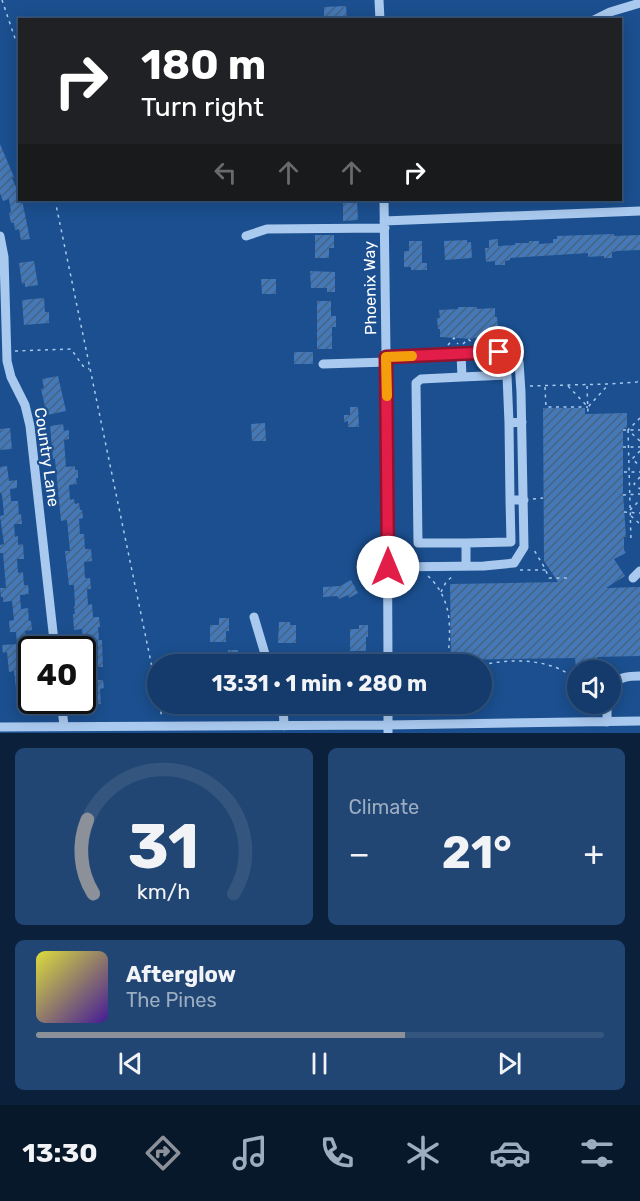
<!DOCTYPE html>
<meta charset="utf-8">
<style>
:root{--surface:#143b6b;--page:#214673;--text:#f1f3f6;--muted:#9dadc1;--line:#33557e;--accent:#8c9099}
body{margin:0;font-family:Rubik,sans-serif;background:var(--page);color:var(--text);height:100vh;display:flex;flex-direction:column;font-size:22px;white-space:nowrap}
*{box-sizing:border-box;margin:0}
p{font-size:20px;color:var(--muted)}
.icon{flex:none;width:33px;height:33px;fill:none;stroke:currentColor;stroke-width:2;stroke-linecap:round;stroke-linejoin:round}
.map{position:relative;height:733px;overflow:hidden}
.side{display:flex;flex-direction:column;gap:15px;padding:15px;background:#0b203b;flex:1}
.side>*{flex:none}
.banner{position:absolute;left:18px;top:18px;width:604px;height:183px;border-radius:0px;box-shadow:0 3px 15px #0003,0 0 0 2px var(--line);background:#202124;color:#fff;overflow:hidden}
.tools{position:absolute;left:567px;top:660px;display:grid;gap:12px}
.tools a{display:grid;place-items:center;width:54px;height:54px;border-radius:50%;background:var(--surface);box-shadow:0 3px 15px #0003,0 0 0 2px var(--line);font-size:30px}
.speed{position:absolute;left:18px;top:636px;display:flex;gap:12px;font-size:30px;font-weight:700;text-align:center}
.speed>*{display:grid;place-content:center;width:78px;height:78px;border-radius:50%;background:var(--surface);box-shadow:0 3px 15px #0003,0 0 0 2px var(--line);line-height:1}
.speed .limit{border:3px solid #111;border-radius:9px;background:#fff;color:#111}
.pin{position:absolute;display:grid;place-items:center;width:51px;height:51px;color:#fff;margin:-26px;border:3px solid #fff;border-radius:50%;box-shadow:0 2px 6px #0007}
.me{position:absolute;width:66px;margin:-33px;rotate:0deg;stroke-linejoin:round;filter:drop-shadow(0 0 4px #0008)}
.turn{display:flex;align-items:center;gap:21px;height:126px;padding:0 24px;font-size:27px}
.turn .icon{width:78px;height:78px;stroke-width:2.5}
.turn b{display:block;font-size:42px;line-height:51px}
.lanes{display:flex;align-items:center;height:57px;padding:0 24px;background:#0003;justify-content:center;gap:30px;direction:ltr}
.lanes .off{opacity:.35}
.big{font-size:45px;font-weight:700;line-height:1.1}
.side .widget{flex:1;display:flex;flex-direction:column;justify-content:center;gap:9px;min-width:0;padding:0 21px;border-radius:9px;background:var(--page)}
.side .dial{align-items:center;gap:0}
.dial svg{height:156px;overflow:visible;fill:none;stroke:var(--line);stroke-width:7;stroke-linecap:round;text-anchor:middle}
.dial text{fill:var(--text);stroke:none}
.song{display:flex;align-items:center;gap:18px}
.cover{width:72px;height:72px;border-radius:9px;background:linear-gradient(135deg,hsl(60 70% 55%),hsl(260 70% 35%))}
.played{height:6px;border-radius:3px;background:linear-gradient(90deg,var(--accent) 65%,var(--line) 65%)}
.keys{display:flex;justify-content:space-around;direction:ltr}
.heat{display:flex;justify-content:space-between;align-items:center;font-size:33px;direction:ltr}
.side .tiles{flex:1;display:grid;gap:15px;grid-template-columns:1fr 1fr}
.widget:last-child{grid-column:span 2}
.trip{position:absolute;left:147px;top:654px;width:345px;height:60px;border-radius:30px;background:var(--surface);box-shadow:0 3px 15px #0003,0 0 0 2px var(--line);font-weight:700;line-height:60px;text-align:center}
.menu{display:flex;height:96px;justify-content:space-around;align-items:center;background:#08182b;color:var(--muted)}
.menu .icon{width:42px;height:42px}
.menu .active{color:var(--accent)}
.menu b{font-size:27px;color:var(--text)}
.map>svg:first-child{display:block}
</style>
<div class="map">
<svg width="640" height="733" viewBox="0 0 640 733">
<defs>
<pattern id="building-hatch" width="6" height="6" patternUnits="userSpaceOnUse" patternTransform="scale(1.5)"><rect width="6" height="6" fill="#4478b7"/><path d="M-1 1l2-2M0 6l6-6M5 7l2-2" fill="none" stroke="#486282"/></pattern>
</defs>
<rect width="100%" height="100%" fill="#1b4f8f"/>
<path fill="url(#building-hatch)" d="M346 6 347 20 324 18V7Z
M0 144 14 177 12 178 20 196V200H21L23 205 30 239 21 240 19 229 15 230 14 223H11L9 213 11 212 9 199 3 201 0 193Z
M343 200H357L358 220 343 221Z
M614 234V236L640 235V250L615 251V252H612V258H604V256L588 257V253L510 258V260L505 261V265H495V261L486 262 485 248H489V240L498 239V246L515 245V243H529V241H539V244L553 243V239H557V236Z
M315 235H334V248H329V258H315Z
M467 240V242H471L472 258 445 260 444 241Z
M409 241H422V263H427V270H411V267H404V251H409Z
M34 261 38 285 25 287V283L22 284 19 263Z
M310 271 335 272V292H327V288H311Z
M261 279H276V294H262Z
M44 298 45 312H49V323L24 325 22 300Z
M317 301H331V316H336V327H332V349H317Z
M458 307H477V309L495 308V317H497L498 327H495L496 336 473 338V339L440 337V329H438L437 318H440L439 310 458 309Z
M294 352H313V364H294Z
M58 376 66 411 47 415 41 389 44 388 42 379Z
M350 407H358L359 427H348V421L344 422V415H350Z
M543 408H585V414L627 413V428L623 429V492L626 537H624V550L626 553 614 559 625 576 606 588 640 587V656L597 657V667L576 668 575 658 451 660 450 584 558 582 544 561Z
M265 423 266 441H252L251 424Z
M63 424 64 431 69 430V439L64 440 66 467 75 466V470H78V478H76L77 484 69 485 70 500 74 499 75 504 79 503 80 510H82L83 518 79 519 80 534H84L85 549H91L92 561 84 562 85 578H90L91 589H87L88 605 92 604 93 617H99L100 627H98L99 640H102L103 667H97L98 680H103L104 688 100 689 101 704 86 705 85 696 82 697V682H84L82 650H81V641H83L82 629 74 630 73 614H75L74 606H75L74 585H69L65 551H70L67 520 61 521 55 459H53L50 426Z
M10 428 12 449 0 450V429Z
M7 466 9 481 17 480V488L10 489 11 501H18L19 515 21 514 22 524H14L15 537 18 536V545L23 544 24 559H17L18 573 23 572 24 585H28L29 594 20 595 21 609 28 608 29 621H31L32 630 25 631 28 656 32 655V665H27V679H32L31 704 18 705 14 671 9 672 7 652 3 653 2 645 17 644 16 632H10L9 621 14 620 12 601 3 602V597H1L0 588H6L3 553H0V545L4 544 0 516 4 515 2 495 0 492V467Z
M351 580 358 593 349 598 348 595 339 599 337 596 323 597V587L340 586Z
M219 618H229V631H226V642H210V625H219Z
M279 622H290V625H296V643H278Z
M359 625H368V637H366V651H350V629H359Z
M228 650H238V664H221V655H228Z"/>
<g fill="none" stroke-linecap="round" stroke-linejoin="round">
<path stroke="#a9c9ee" stroke-width="1.5" stroke-dasharray="3 4.5" stroke-linecap="butt" d="M2 0 20 53
M55 200 158 696
M463 344 468 339 475 345
M448 345 454 338 458 344
M478 345 482 338 488 343
M15 351 71 349 83 366 89 369
M530 386 609 384 637 382 640 380
M568 386 588 407 608 385
M587 386 588 414
M545 387 546 407H588
M640 418 628 430 640 441
M623 430H640
M628 430 631 541
M623 447H640
M640 451 632 459 640 466
M624 472H640
M640 477 634 484 640 489
M623 495 640 494
M533 499 543 498
M630 510 640 500
M624 512 640 513
M631 516 640 524
M520 570H546L534 550
M546 571 549 578H569
M428 576C437 584 444 596 447 608 451 622 450 650 446 664
M441 592 446 582 454 575
M482 665C510 658 556 658 578 682
M583 670 590 667 596 670
M572 675 578 673
M571 677 578 690
M159 704 162 717
M577 705 578 703
M403 713 410 704"/>
<path stroke="#a9c9ee" stroke-width="9" d="M379 0 380 20
M594 20 610 12 640 3
M384 200 387 431 388 664
M384 221 640 211
M0 236 4 257 7 361 11 377 25 405 30 426 55 650
M246 236 267 229 385 228
M461 354 462 377 421 379 416 383 418 543H466V566
M386 357 499 352 519 362 521 392 524 547 514 563 484 566 388 567
M323 364 387 362
M462 377 507 375 509 423
M522 422 509 423 510 500H524
M466 543 511 542 510 500
M633 578 640 571
M254 617 268 664
M610 686C619 677 628 676 640 676
M61 700 64 726
M283 704 284 726
M388 704V733
M607 704V722
M0 727 388 725 640 721"/>
</g>
<g fill="none" stroke-linecap="round" stroke-linejoin="round">
<g stroke="#92132f" stroke-width="15">
<path id="route" d="M388 567 386 357 499 352"/>
</g>
<use href="#route" stroke="#e11d48" stroke-width="10"/>
<path stroke="#f59e0b" stroke-width="10" d="M387 396 386 357 412 356"/>
</g>
<g text-anchor="middle" dominant-baseline="central" stroke-width="4.5" stroke-linejoin="round" paint-order="stroke">
<g font-size="16" fill="#fff" stroke="#1b4f8f">
<text transform="translate(370 288) rotate(-91)">Phoenix Way</text>
<text transform="translate(47 457) rotate(82)">Country Lane</text>
</g>
</g>
</svg>
<div class="tools">
<a><svg class="icon" aria-label="sound" viewBox="0 0 24 24"><path d="M4 9h4l5-4v14l-5-4H4zM17 9q2 3 0 6"/></svg></a>
</div>
<div class="speed"><div class="limit">40</div></div>
<div class="pin" style="left:499px;top:352px;background:#d93025"><svg class="icon" aria-label="arrive" viewBox="0 0 24 24"><path d="M6 21V4h12l-3 4 3 4H6"/></svg></div>
<svg class="me" style="left:388px;top:567px" viewBox="-20 -20 40 40"><circle r="19" fill="#fff"/><path d="M0-13L10 11 0 6-10 11z" fill="#e11d48"/></svg>
<div class="trip">13:31 · 1 min · 280 m</div>
<div class="banner">
<div class="turn"><svg class="icon" aria-label="right" viewBox="0 0 24 24"><path d="M7 20v-9h11M14 6l5 5-5 5"/></svg><div><b>180 m</b>Turn right</div></div>
<div class="lanes"><svg class="icon off" aria-label="left" viewBox="0 0 24 24"><path d="M17 20v-9H6M10 6l-5 5 5 5"/></svg><svg class="icon off" aria-label="ahead" viewBox="0 0 24 24"><path d="M12 20V5M6 11l6-6 6 6"/></svg><svg class="icon off" aria-label="ahead" viewBox="0 0 24 24"><path d="M12 20V5M6 11l6-6 6 6"/></svg><svg class="icon" aria-label="right" viewBox="0 0 24 24"><path d="M7 20v-9h11M14 6l5 5-5 5"/></svg></div>
</div>
</div>
<section class="side">
<div class="tiles">
<div class="widget dial"><svg viewBox="0 0 100 80">
<path d="M14 69A42 42 0 1 1 86 69"/>
<path d="M14 69A42 42 0 0 1 11 31" stroke="#8c9099"/>
<text x="50" y="56" font-size="32" font-weight="700">31</text>
<text x="50" y="72" font-size="11">km/h</text>
</svg></div>
<div class="widget"><p>Climate</p>
<div class="heat"><a>−</a><b class="big">21°</b><a>+</a></div>
</div>
<div class="widget">
<div class="song"><i class="cover"></i><div><b>Afterglow</b><p>The Pines</p></div></div>
<div class="played"></div>
<div class="keys"><svg class="icon" aria-label="previous" viewBox="0 0 24 24"><path d="M18 5L8 12l10 7zM5 5v14"/></svg><svg class="icon" aria-label="pause" viewBox="0 0 24 24"><path d="M8 5v14M16 5v14"/></svg><svg class="icon" aria-label="next" viewBox="0 0 24 24"><path d="M6 5l10 7-10 7zM19 5v14"/></svg></div>
</div>
</div>
</section>
<nav class="menu">
<b>13:30</b>
<svg class="icon active" aria-label="directions" viewBox="0 0 24 24"><path d="M12 3l9 9-9 9-9-9zM9 14v-3h6M13 9l2 2-2 2"/></svg>
<svg class="icon" aria-label="music" viewBox="0 0 24 24"><path d="M9 18V5l10-2v13"/><circle cx="6" cy="18" r="3"/><circle cx="16" cy="16" r="3"/></svg>
<svg class="icon" aria-label="phone" viewBox="0 0 24 24"><path d="M5 4h4l2 5-3 2q2 4 5 5l2-3 5 2v4C11 20 4 13 5 4z"/></svg>
<svg class="icon" aria-label="climate" viewBox="0 0 24 24"><path d="M12 3v18M4 7l16 10M4 17L20 7"/></svg>
<svg class="icon" aria-label="car" viewBox="0 0 24 24"><path d="M5 17H2v-5l4-1 3-4h7l3 4 3 1v5h-3M9 17h6M6 11h13"/><circle cx="7" cy="17" r="2"/><circle cx="17" cy="17" r="2"/></svg>
<svg class="icon" aria-label="filters" viewBox="0 0 24 24"><path d="M4 7h16M4 17h16"/><circle cx="9" cy="7" r="2"/><circle cx="15" cy="17" r="2"/></svg>
</nav>
